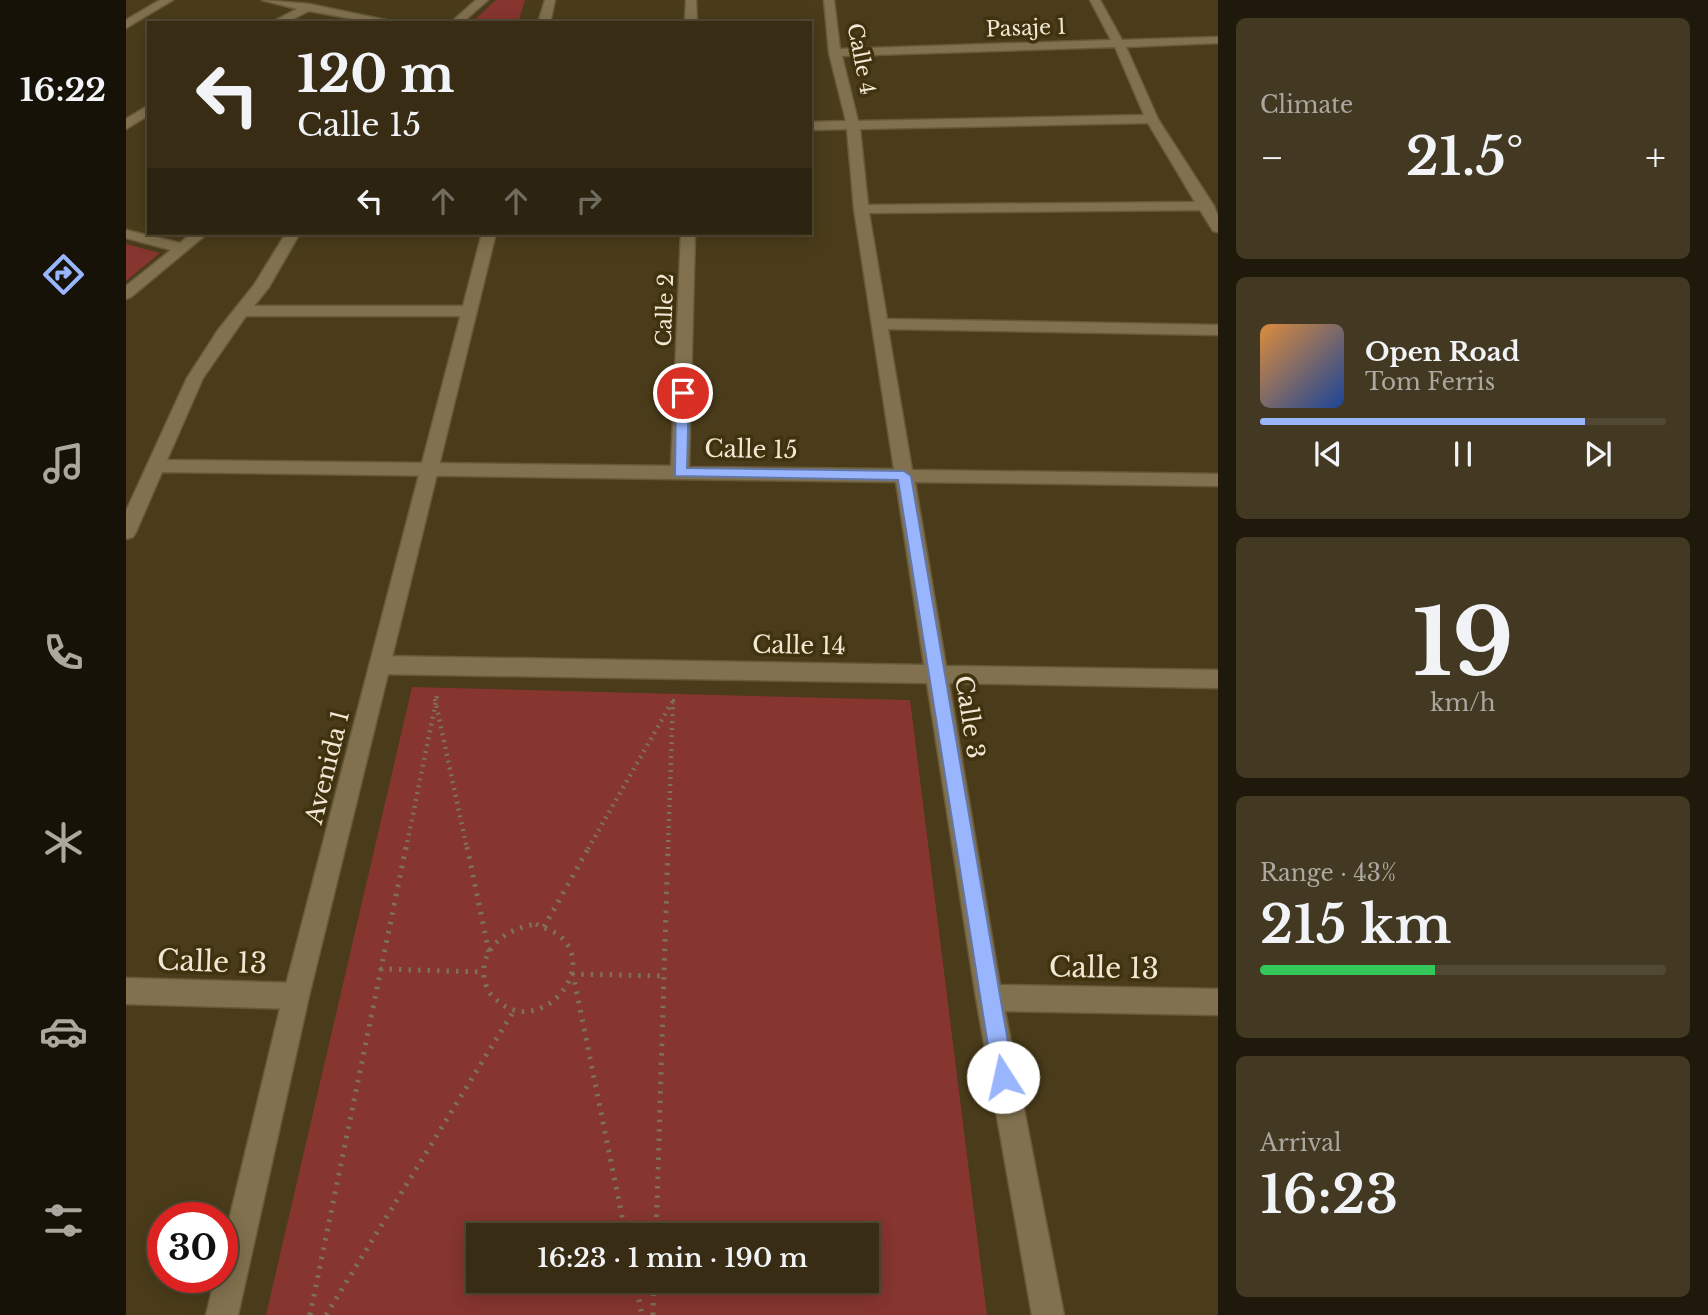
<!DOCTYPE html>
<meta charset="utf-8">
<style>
:root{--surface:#382d14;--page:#433922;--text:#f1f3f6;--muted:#aba8a0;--line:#524934;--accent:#98b5fd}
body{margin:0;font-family:"Libre Baskerville",serif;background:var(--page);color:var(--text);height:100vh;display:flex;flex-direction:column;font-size:26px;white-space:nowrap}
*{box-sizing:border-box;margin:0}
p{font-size:23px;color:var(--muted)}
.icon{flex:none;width:38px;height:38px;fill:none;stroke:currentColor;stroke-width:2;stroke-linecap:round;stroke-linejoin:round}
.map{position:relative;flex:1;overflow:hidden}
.side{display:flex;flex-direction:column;gap:18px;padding:18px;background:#1f190b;width:490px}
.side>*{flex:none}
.banner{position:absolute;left:21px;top:21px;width:665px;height:214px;border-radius:0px;box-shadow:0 4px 18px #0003,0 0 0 2px var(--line);background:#382d14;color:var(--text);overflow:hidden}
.speed{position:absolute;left:21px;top:1202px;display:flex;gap:14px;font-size:35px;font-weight:700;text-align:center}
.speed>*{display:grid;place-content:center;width:91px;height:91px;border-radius:50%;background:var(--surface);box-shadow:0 4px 18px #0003,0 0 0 2px var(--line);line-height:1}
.speed .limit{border:10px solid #d22;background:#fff;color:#111}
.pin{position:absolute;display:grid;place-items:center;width:60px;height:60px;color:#fff;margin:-30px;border:4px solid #fff;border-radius:50%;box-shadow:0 2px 7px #0007}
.me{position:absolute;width:77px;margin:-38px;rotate:350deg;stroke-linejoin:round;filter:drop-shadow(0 0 5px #0008)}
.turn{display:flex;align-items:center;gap:24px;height:147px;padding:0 35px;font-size:32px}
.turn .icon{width:91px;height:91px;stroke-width:2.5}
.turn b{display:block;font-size:49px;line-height:60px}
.lanes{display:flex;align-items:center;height:66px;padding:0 35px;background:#0003;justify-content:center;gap:35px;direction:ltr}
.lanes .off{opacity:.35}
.big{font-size:52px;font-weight:600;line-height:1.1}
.side .widget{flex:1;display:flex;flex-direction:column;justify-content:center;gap:10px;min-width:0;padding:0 24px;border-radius:10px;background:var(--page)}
.side .dial{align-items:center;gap:0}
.dial b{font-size:91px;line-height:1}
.song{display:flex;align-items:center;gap:21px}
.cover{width:84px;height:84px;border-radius:10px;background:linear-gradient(135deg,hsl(30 70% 55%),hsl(220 70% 35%))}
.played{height:7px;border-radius:4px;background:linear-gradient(90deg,var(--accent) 80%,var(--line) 80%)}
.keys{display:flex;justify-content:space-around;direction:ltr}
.heat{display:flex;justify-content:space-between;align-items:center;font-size:38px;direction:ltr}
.charge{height:10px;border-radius:5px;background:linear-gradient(90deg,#34c759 43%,var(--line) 0)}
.trip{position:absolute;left:340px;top:1223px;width:413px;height:70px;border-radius:0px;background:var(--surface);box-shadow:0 4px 18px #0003,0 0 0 2px var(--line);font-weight:600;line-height:70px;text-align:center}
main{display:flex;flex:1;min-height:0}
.menu{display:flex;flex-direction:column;width:126px;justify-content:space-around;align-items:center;background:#161208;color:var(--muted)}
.menu .icon{width:49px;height:49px}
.menu .selected{color:var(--accent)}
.menu b{font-size:32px;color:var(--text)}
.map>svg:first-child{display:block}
</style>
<main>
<nav class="menu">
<b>16:22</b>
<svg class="icon selected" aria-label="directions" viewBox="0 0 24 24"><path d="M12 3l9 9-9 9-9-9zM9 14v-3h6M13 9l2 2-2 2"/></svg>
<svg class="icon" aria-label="music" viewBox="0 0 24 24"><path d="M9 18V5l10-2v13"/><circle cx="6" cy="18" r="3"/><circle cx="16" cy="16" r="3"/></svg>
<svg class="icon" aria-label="phone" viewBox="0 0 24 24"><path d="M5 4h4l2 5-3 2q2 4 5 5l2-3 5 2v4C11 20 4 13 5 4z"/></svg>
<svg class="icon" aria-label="climate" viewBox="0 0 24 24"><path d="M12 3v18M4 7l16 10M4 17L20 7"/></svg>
<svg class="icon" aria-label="car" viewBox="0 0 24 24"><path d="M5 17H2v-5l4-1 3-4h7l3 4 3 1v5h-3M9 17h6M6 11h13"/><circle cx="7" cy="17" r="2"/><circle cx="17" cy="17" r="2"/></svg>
<svg class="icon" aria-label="filters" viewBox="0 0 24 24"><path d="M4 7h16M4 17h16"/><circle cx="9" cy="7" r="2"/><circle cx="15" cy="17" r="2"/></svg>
</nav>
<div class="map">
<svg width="1092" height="1315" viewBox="0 0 1092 1315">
<rect width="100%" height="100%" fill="#4a3c1a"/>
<path fill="#86352f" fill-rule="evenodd" d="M370 0H399L392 23H345Z
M0 244 34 253 0 281Z
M286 687 784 700 861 1315H140ZM352 1236H740V1281H352Z"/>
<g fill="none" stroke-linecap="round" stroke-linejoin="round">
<g stroke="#665a3b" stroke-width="3">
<path id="street" d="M34 0H47L0 28V20Z
M136 0 183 4 274 23H249L183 11 159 23H144L171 9Z
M350 0H362L336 23H324Z
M560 0H570L571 23H559Z
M698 0H708L714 49 985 40 964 0H974L996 40 1092 37V43L1000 47 1032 119 1088 206 1092 216V232L1087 231 1074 210 743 213 761 319 1092 325V335L762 329 786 470 1092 474V486L789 482 820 666 1092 670V688L823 683 874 985 1092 989V1015L879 1011 938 1315H906L850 998 801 683 254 674 247 671 243 665 247 659 254 656 798 665 770 482 36 472 10 532 7 537 0 539V511L61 378 92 330 128 285 160 233H174L143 287 128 306H343L351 311 343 316H120L77 378 41 460 545 466 555 233H569L563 467 768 469 728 209 721 129 684 130V122L720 121 703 53ZM989 47 1018 115 732 121 716 56ZM1022 123 1069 202 742 205 734 129Z
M23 105V115L0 129V119Z
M0 230 54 243 66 233H82L5 297 0 299V286L45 250 0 238Z
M0 978 170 983 179 987 183 996 179 1005 170 1009 0 1004Z"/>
</g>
<g stroke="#665a3b" stroke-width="3">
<path id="secondary" d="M419 0H429L424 23H412Z
M356 233H370L183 996 112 1315H80L89 1278H96V1249L157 996Z"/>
</g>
<path stroke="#7e7254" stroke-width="4.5" stroke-dasharray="2 5" stroke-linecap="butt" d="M309 699 341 849
M280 849 311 696
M462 849 546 702
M542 849 547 701H543"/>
<path stroke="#7e7254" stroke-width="5" stroke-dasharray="2.5 7" stroke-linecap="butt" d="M341 847 363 952
M410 924C417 928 428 931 434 936 472 970 417 1032 377 1005 369 999 363 995 360 985 349 951 380 928 410 924Z
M418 927 463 847
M254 969 358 972
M500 1236 447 974 538 976
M530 1236 542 847
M509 1281 516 1315
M184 1315 280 847
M200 1315 387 1012
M527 1315 528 1281"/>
<use href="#street" fill="#81714e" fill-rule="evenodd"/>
<use href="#secondary" fill="#81714e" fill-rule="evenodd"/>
</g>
<path fill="#98b5fd" stroke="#6376a4" stroke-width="2" d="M557 389 563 393 561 468 778 471 785 476 888 1077 885 1084 877 1088 870 1084 867 1077 772 480 549 476 550 393Z"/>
<g text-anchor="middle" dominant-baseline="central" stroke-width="7" stroke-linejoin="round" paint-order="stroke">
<g font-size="21" fill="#f0e7d4" stroke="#40320e">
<text transform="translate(900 28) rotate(-2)">Pasaje 1</text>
<text transform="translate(735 59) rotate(79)">Calle 4</text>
<text transform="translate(539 310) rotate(-88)">Calle 2</text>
</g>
<g font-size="24" fill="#f0e7d4" stroke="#40320e">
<text transform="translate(625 449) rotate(1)">Calle 15</text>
<text transform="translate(673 645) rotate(1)">Calle 14</text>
<text transform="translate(844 717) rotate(81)">Calle 3</text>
<text transform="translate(201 767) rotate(-76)">Avenida 1</text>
</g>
<g font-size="28" fill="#f0e7d4" stroke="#40320e">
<text transform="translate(86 962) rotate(2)">Calle 13</text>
<text transform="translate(978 968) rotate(1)">Calle 13</text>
</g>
</g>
</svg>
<div class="speed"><div class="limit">30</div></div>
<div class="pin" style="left:557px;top:393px;background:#d93025"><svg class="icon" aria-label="arrive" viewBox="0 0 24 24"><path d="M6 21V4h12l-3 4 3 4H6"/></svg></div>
<svg class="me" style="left:877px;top:1077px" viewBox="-20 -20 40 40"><circle r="19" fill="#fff"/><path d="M0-13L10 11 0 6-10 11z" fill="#98b5fd"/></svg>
<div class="trip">16:23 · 1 min · 190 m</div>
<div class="banner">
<div class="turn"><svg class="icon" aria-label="left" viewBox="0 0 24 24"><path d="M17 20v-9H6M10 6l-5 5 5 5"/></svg><div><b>120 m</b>Calle 15</div></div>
<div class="lanes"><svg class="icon" aria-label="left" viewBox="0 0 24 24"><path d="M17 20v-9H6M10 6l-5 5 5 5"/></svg><svg class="icon off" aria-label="ahead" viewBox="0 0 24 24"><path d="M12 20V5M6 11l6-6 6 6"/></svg><svg class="icon off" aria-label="ahead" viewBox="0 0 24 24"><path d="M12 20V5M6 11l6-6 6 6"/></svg><svg class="icon off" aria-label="right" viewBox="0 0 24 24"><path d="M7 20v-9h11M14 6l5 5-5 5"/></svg></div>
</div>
</div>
<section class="side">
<div class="widget"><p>Climate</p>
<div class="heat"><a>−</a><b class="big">21.5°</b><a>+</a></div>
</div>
<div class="widget">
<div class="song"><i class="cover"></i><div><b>Open Road</b><p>Tom Ferris</p></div></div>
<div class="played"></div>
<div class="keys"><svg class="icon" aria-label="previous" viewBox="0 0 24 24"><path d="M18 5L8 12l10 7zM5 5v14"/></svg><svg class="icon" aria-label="pause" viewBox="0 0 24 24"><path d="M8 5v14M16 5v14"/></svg><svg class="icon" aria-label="next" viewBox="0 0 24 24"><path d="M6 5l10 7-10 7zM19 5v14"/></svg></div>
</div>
<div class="widget dial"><b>19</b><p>km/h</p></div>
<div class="widget"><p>Range · 43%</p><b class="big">215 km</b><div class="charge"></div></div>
<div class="widget"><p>Arrival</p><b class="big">16:23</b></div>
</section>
</main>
